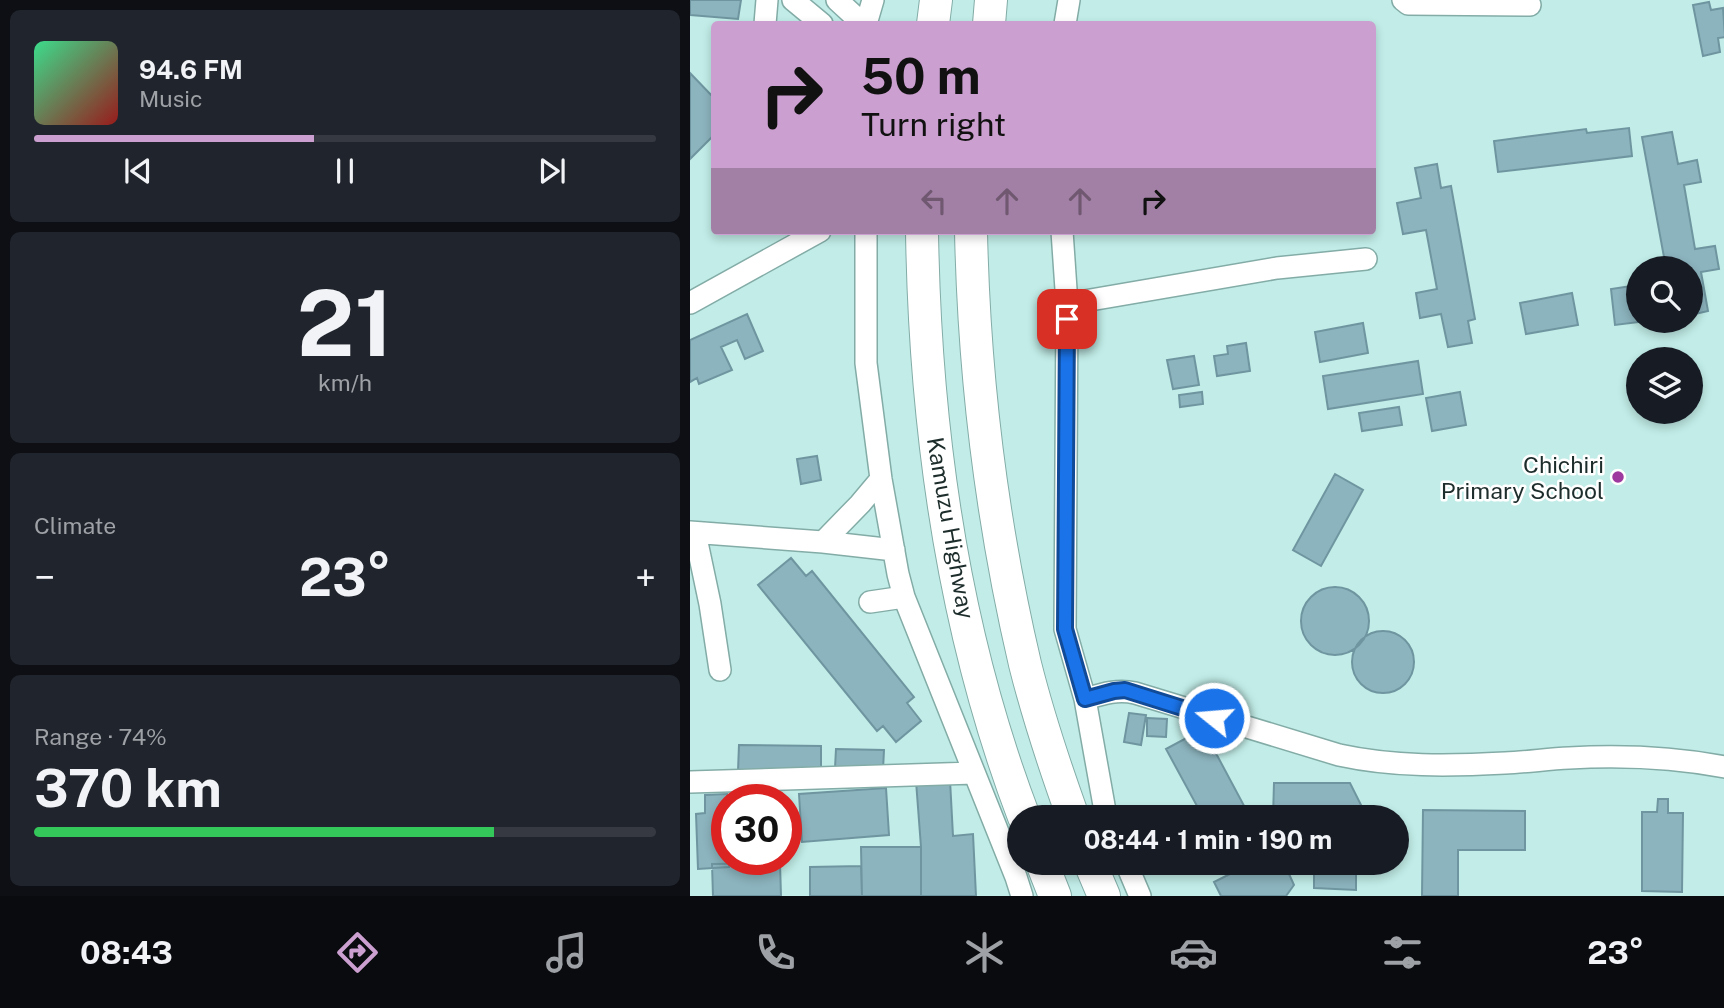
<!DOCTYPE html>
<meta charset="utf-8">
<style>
:root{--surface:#171b24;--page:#20242c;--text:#f1f3f6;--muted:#9ea1a6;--line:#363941;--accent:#cb9fcf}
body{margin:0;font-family:"Public Sans",sans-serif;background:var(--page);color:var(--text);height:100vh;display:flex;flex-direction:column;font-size:26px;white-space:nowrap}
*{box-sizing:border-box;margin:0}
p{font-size:23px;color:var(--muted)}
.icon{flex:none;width:38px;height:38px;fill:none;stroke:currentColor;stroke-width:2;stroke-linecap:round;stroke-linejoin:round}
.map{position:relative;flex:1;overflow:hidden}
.panel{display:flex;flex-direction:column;gap:10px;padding:10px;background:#0d0f14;width:690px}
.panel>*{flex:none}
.top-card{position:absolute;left:21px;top:21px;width:665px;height:214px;border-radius:7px;box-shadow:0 4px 10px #0003;background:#cb9fcf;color:#111;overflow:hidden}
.tools{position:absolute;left:936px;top:256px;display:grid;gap:14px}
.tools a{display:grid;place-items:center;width:77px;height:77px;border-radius:50%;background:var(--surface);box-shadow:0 4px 10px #0003;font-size:35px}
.speed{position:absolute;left:21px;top:784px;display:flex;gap:14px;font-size:35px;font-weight:700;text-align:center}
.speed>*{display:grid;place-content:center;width:91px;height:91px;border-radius:50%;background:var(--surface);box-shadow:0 4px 10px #0003;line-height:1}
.speed .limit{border:10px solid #d22;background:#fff;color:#111}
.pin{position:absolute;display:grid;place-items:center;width:60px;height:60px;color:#fff;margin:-30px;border-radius:14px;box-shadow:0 4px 10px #0006}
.me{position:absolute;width:77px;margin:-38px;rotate:287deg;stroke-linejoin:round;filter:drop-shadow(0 0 5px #0008)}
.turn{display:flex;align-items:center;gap:24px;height:147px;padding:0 35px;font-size:32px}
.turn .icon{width:91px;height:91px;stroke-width:2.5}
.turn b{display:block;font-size:49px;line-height:60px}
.lanes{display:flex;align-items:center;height:66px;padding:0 35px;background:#0003;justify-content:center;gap:35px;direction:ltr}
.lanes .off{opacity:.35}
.big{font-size:52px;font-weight:700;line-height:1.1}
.panel .widget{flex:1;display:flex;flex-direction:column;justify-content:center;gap:10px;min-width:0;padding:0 24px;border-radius:10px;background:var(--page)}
.panel .dial{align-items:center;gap:0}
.dial b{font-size:91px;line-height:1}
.song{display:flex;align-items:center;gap:21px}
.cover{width:84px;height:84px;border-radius:10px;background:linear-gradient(135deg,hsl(150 70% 55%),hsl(0 70% 35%))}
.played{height:7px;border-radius:4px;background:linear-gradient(90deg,var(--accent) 45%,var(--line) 45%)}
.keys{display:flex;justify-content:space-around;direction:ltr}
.heat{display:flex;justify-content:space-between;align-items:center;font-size:38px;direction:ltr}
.charge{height:10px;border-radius:5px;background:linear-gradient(90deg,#34c759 74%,var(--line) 0)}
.trip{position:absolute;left:317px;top:805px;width:402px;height:70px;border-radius:35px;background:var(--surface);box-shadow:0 4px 10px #0003;font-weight:700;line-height:70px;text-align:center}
.tab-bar{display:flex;height:112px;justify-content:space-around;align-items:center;background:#090b0e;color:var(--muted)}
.tab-bar .icon{width:49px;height:49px}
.tab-bar .selected{color:var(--accent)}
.tab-bar b{font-size:32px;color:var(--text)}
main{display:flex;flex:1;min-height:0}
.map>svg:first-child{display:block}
</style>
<main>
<section class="panel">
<div class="widget">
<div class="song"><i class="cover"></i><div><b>94.6 FM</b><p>Music</p></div></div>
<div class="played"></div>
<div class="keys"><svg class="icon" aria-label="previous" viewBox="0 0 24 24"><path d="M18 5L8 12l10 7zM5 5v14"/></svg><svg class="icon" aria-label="pause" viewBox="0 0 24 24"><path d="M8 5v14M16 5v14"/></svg><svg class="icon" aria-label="next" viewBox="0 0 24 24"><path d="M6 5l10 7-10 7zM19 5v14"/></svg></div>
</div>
<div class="widget dial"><b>21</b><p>km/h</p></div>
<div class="widget"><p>Climate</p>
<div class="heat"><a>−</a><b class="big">23°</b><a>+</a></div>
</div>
<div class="widget"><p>Range · 74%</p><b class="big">370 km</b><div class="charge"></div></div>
</section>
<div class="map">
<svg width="1035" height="896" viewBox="0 0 1035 896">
<rect width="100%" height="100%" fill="#c1ece7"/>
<path fill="#8cb4be" stroke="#6f96a0" stroke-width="2" d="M0 0H51L48 19 0 15Z
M1019 2 1021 10 1033 8 1035 37 1028 38 1030 52 1013 56 1003 5Z
M0 73 24 98V135L0 159Z
M939 128 942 156 808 172 804 141 896 129 897 133Z
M982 132 988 164 1007 160 1011 182 994 185 1005 249 1025 246 1029 269 1011 272 1018 311 1001 315V268H976L952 137Z
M747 164 751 188 761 186 785 319 778 321 782 343 758 347 751 314 730 318 726 293 747 289 736 230 713 234 707 203 731 198 725 168Z
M948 285V320H965L925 325 921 289Z
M882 293 888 325 836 334 830 303Z
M57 314 73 351 55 359 47 340 31 347 42 370 9 384 7 378 0 382V340Z
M673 323 678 353 630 362 625 332Z
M556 343 560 371 527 376 524 356 538 354 537 346Z
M504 356 509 385 483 389 477 360Z
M728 361 733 394 638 409 633 376Z
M512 392 513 404 490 407 489 395Z
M770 392 776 425 742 431 736 398Z
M709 407 712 425 672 431 669 413Z
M127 456 131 480 111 484 107 459Z
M645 474 673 490 631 566 603 550Z
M101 558 116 576 122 571 224 697 217 703 231 721 206 742 193 726 187 731 68 585Z
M611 621a34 34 0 1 1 68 0a34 34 0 1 1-68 0Z
M662 662a31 31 0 1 1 62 0a31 31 0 1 1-62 0Z
M439 713 456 715 451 745 434 742Z
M457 718 477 719 476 737 457 736Z
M513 729 560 817H513L476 749Z
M49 745 131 746V772L48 771Z
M146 749 194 750 193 770 145 768Z
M260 780 263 836 283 834 286 896H231V847L226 781Z
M584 783H660L672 807H681V817H583Z
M196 788 199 835 112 842 109 794Z
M37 794V859H39V867L8 869 6 814 15 813V795Z
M968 799H978V813H993L992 892 952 891V812H967Z
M733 810 835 811V850H768V896H732Z
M171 847H231V896H172Z
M90 863 91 896H23L22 864Z
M537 863H594L604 885 596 896H531L524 882 542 873Z
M624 863H666V890L624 888Z
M171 866 172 896H120V867Z"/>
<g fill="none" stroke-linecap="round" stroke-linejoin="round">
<g stroke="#83aca7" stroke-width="24">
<path id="minor" d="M103 0 132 24
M147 0 173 24
M713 0 718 4 840 5
M75 24 77 0
M176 24 183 0
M375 24 379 0
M176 231V363L191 479 208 574 214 597 326 877 332 896
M372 231 377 304 375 629 395 699 415 811 418 817
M0 303 130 231
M377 304 587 268 676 259
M0 532 133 542 204 550
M5 533 20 604 30 670
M133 542 170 504 191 479
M180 602 214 597
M395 699C412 694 427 689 445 693L649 755C704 767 760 766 815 763 837 762 858 759 879 758 932 755 982 757 1035 767
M0 782 284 773
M436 863 450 896"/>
</g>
<g stroke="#83aca7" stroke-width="34">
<path id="highway" d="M243 24 246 0
M299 24 301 0
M232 231C235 429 263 631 334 817
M281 231C284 377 302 523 335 664 348 716 365 767 383 817
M352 863 365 896
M400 863 414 896"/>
</g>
<use href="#minor" stroke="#fff" stroke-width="21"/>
<use href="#highway" stroke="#fff" stroke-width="32"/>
</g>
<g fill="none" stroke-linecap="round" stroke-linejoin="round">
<g stroke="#114b97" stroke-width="18">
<path id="route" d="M377 319 375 629 395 699 424 691 435 690 524 718"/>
</g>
<use href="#route" stroke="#1a73e8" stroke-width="12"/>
</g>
<circle fill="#9d399f" stroke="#fff" stroke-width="2.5" cx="928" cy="477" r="7"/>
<g text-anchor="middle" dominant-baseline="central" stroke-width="5" stroke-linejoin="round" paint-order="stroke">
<g font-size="23" fill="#1d2d2b" stroke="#fff" text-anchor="end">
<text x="914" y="464">Chichiri<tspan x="914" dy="26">Primary School</tspan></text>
</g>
<g font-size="23" fill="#1d2d2b" stroke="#fff">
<text transform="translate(261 528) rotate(80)">Kamuzu Highway</text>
</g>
</g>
</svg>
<div class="tools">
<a><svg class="icon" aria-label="search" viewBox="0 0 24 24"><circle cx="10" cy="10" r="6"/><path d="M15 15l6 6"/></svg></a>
<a><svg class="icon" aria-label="layers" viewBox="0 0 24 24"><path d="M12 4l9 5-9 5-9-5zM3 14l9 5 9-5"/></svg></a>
</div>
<div class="speed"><div class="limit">30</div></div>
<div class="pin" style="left:377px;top:319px;background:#d93025"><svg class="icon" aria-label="arrive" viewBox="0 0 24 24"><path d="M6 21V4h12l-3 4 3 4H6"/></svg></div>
<svg class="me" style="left:524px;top:718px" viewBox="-20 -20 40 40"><circle r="17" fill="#1a73e8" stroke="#fff" stroke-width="3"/><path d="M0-11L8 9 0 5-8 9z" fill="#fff"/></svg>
<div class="trip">08:44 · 1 min · 190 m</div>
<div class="top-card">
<div class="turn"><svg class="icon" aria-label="right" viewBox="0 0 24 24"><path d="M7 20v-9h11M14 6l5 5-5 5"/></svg><div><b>50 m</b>Turn right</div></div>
<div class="lanes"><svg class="icon off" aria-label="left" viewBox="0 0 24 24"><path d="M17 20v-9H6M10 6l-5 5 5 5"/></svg><svg class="icon off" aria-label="ahead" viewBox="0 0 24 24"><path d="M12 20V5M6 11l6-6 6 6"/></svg><svg class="icon off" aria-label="ahead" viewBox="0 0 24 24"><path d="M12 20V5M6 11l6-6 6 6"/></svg><svg class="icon" aria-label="right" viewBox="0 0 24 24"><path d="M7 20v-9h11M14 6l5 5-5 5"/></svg></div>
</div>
</div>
</main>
<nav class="tab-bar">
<b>08:43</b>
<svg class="icon selected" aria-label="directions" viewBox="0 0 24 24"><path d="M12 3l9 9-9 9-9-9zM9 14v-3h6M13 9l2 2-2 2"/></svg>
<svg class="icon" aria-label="music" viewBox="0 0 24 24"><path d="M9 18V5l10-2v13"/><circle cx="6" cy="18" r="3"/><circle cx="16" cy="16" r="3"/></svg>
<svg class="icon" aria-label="phone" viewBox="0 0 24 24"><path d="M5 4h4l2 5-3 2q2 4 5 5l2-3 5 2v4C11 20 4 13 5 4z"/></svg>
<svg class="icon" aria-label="climate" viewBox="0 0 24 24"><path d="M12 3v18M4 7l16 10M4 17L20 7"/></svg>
<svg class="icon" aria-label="car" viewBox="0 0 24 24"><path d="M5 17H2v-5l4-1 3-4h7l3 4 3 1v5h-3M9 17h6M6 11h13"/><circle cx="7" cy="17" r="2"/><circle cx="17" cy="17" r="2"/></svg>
<svg class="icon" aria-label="filters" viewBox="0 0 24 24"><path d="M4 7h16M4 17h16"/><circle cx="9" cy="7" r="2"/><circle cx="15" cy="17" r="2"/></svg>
<b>23°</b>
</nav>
